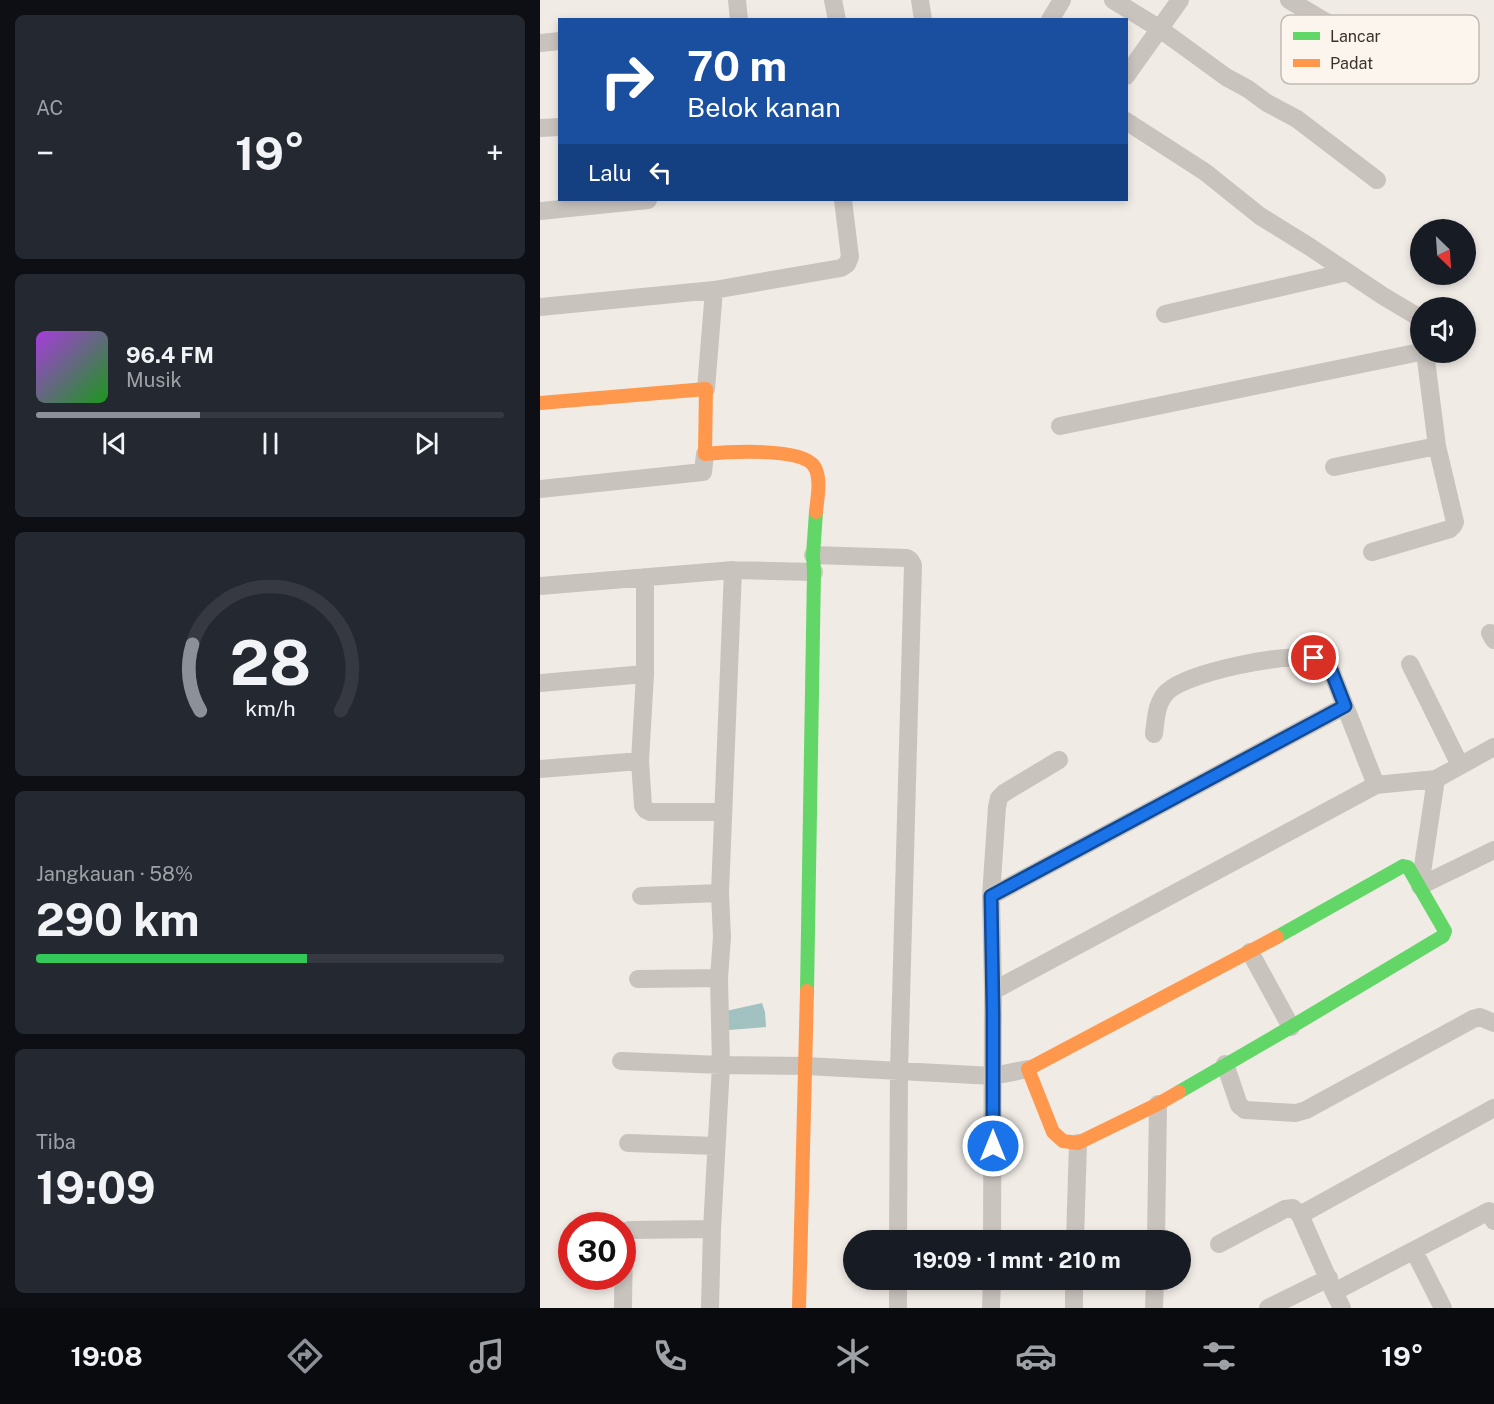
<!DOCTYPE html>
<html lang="id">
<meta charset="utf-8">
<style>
:root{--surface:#171b24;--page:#242831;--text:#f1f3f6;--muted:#9ea1a6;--line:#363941;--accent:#8c9099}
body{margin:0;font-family:"Public Sans",sans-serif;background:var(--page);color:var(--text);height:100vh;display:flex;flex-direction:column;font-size:22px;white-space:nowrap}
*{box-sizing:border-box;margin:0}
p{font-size:20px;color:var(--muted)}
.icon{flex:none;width:33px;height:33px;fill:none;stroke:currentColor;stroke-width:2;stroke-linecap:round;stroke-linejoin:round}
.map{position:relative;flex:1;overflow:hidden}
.details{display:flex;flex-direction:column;gap:15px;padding:15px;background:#0d0f14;width:540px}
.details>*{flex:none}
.banner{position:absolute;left:18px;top:18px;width:570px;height:183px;border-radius:0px;box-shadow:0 3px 9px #0003;background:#1a4fa0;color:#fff;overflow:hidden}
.needle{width:39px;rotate:155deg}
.buttons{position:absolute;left:870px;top:219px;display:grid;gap:12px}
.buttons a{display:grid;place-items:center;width:66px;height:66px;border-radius:50%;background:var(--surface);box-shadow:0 3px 9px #0003;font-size:30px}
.speed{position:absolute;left:18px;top:1212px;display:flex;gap:12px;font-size:30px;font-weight:700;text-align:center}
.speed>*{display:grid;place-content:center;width:78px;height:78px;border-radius:50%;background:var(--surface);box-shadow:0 3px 9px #0003;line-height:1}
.speed .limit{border:9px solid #d22;background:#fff;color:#111}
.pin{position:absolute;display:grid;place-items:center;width:51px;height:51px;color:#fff;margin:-26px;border:3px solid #fff;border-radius:50%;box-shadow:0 2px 6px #0007}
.me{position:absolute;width:66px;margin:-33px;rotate:0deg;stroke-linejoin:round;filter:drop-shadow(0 0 4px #0008)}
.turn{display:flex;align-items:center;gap:21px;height:126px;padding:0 30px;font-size:27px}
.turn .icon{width:78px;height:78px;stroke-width:2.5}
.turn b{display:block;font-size:42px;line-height:51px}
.then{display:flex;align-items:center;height:57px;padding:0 30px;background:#0003;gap:12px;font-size:22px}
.big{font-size:45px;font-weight:700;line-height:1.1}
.details .tile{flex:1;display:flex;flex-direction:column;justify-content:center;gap:9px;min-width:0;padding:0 21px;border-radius:9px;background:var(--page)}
.details .dial{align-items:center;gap:0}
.dial svg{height:156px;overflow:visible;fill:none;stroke:var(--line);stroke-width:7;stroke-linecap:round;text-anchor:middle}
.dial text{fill:var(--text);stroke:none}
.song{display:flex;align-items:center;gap:18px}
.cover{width:72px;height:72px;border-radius:9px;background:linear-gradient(135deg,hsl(280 70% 55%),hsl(120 70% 35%))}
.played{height:6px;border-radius:3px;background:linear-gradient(90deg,var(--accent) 35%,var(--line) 35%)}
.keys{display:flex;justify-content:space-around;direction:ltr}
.heat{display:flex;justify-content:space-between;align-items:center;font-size:33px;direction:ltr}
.charge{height:9px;border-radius:4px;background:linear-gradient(90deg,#34c759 58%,var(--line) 0)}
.trip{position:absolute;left:303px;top:1230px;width:348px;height:60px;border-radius:30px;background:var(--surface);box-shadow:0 3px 9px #0003;font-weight:700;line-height:60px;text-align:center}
.tabs{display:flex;height:96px;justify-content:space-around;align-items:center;background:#090b0e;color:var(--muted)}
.tabs .icon{width:42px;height:42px}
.tabs .active{color:var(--accent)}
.tabs b{font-size:27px;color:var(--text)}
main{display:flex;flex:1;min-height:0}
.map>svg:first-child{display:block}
</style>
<main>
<section class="details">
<div class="tile"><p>AC</p>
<div class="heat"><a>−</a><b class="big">19°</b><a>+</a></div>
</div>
<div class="tile">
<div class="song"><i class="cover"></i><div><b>96.4 FM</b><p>Musik</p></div></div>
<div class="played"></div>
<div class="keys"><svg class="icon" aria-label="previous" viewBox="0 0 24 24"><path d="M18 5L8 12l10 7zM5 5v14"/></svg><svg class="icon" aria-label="pause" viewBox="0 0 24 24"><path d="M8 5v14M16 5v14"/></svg><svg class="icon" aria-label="next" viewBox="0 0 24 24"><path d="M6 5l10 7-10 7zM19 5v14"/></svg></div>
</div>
<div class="tile dial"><svg viewBox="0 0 100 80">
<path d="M14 69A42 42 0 1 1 86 69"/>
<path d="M14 69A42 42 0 0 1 10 35" stroke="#8c9099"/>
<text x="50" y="56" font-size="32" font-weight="700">28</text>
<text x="50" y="72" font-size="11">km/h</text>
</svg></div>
<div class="tile"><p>Jangkauan · 58%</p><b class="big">290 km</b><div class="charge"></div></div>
<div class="tile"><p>Tiba</p><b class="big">19:09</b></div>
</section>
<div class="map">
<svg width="954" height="1308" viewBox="0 0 954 1308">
<rect width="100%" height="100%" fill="#f0ebe5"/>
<path fill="#a1c2c1" d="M222 1003 225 1012 226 1027 189 1030 186 1011Z"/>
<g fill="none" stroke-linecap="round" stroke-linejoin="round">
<path stroke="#c9c3be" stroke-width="18" d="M197 0 199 20
M293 0 297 20
M380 0 383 20
M573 0 620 29 686 77 708 89 727 103 757 119 837 180
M749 0 791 25
M510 20 522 0
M0 43 20 41
M586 76 640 0
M586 121 665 172 720 216 770 247 843 296 880 318
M0 128 20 127
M0 211 108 200
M174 290 301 268 307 264 310 257 303 200
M0 307 174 290 166 389
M625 314 807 272
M520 426 880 352
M794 467 897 446
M0 489 163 472 165 454
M832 552 910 529 913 526 915 522 897 446 885 352
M273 555 367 558 370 560 373 565 359 1071 358 1240
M0 586 193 570 274 572
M950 633 954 640
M870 664 920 765
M105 674 100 761 103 806 106 810 110 812H182
M0 683 105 674V577
M805 706 836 785
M0 769 100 761
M880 886 896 779
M880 886 954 850
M101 896 180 893
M451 896 457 807 459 798 464 793 519 760
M710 952 751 1027
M98 979 179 978
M453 991 451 896 805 706 789 665C784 663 778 659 772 658 743 653 650 672 628 691 616 702 616 718 614 734
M81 1061 181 1065 266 1066 453 1076 488 1069
M685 1064 699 1105 705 1110 756 1113 766 1110 933 1019 940 1017 954 1023
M88 1143 176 1146
M452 1240 453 991 836 785 896 779 954 747
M535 1240 538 1143
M616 1240 618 1104
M679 1244 745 1209 753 1208 760 1215
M874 1251 903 1308
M794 1292 760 1215 954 1108
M83 1308 84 1238 85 1233 89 1230 172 1229
M170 1308 172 1229 181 1065 179 978 182 937 180 893 193 570
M358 1308V1280
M451 1308 452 1280
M534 1308V1280
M614 1308 615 1280
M728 1308 789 1278
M802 1308 794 1292 949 1211 954 1221"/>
<path stroke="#63d668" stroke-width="14" d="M737 937 863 866
M267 991 274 572 273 555 276 512
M639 1092 751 1027 903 936 905 931 868 867 863 866"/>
<path stroke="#ff974d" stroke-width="14" d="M0 403 166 389 165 454C187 452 261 447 274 466 282 478 277 499 276 512
M639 1092 618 1104 538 1143 523 1141 513 1132 488 1069 737 937
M259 1308 267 991"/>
</g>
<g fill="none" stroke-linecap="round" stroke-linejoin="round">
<g stroke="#114b97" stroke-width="15">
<path id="route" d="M453 1146V1012L451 896 805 706 789 665 774 658"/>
</g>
<use href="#route" stroke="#1a73e8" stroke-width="10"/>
</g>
<rect x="741" y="15" width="198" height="69" rx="9" fill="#fbf5ee" stroke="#c1bab4" stroke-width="1.5"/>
<rect x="753" y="32" width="27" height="8" fill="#63d668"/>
<rect x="753" y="59" width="27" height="8" fill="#ff974d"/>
<g font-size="16" fill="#3b302b">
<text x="790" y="42">Lancar</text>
<text x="790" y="69">Padat</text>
</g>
</svg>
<div class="buttons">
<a><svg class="needle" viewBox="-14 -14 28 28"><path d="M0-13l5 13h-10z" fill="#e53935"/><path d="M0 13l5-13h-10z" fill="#9ea1a6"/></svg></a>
<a><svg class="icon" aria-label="sound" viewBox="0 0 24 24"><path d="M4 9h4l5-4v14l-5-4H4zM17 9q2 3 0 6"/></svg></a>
</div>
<div class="speed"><div class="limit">30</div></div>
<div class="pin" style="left:774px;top:658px;background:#d93025"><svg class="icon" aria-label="arrive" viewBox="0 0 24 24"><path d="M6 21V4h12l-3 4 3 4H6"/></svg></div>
<svg class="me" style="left:453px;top:1146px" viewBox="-20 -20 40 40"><circle r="17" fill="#1a73e8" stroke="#fff" stroke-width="3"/><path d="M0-11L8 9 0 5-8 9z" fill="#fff"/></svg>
<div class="trip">19:09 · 1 mnt · 210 m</div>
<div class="banner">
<div class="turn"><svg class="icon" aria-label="right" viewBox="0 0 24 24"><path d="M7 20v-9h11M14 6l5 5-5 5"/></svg><div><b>70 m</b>Belok kanan</div></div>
<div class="then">Lalu<svg class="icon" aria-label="left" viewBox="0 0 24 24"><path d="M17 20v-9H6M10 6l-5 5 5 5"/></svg></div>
</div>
</div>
</main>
<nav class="tabs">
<b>19:08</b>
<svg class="icon active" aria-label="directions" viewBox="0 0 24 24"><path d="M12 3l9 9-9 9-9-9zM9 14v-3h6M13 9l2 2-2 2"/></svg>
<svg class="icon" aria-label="music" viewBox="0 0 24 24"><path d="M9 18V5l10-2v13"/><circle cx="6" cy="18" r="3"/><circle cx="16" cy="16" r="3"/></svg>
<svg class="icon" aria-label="phone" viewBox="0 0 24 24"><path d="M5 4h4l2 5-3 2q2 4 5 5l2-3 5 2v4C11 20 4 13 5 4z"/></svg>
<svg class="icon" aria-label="climate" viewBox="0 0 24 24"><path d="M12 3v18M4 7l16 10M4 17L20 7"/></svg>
<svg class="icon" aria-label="car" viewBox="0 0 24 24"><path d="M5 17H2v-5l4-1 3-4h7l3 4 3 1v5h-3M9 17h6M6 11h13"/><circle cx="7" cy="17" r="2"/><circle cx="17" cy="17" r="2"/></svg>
<svg class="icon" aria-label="filters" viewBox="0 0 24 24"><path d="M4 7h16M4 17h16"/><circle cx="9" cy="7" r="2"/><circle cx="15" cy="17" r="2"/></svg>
<b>19°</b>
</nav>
